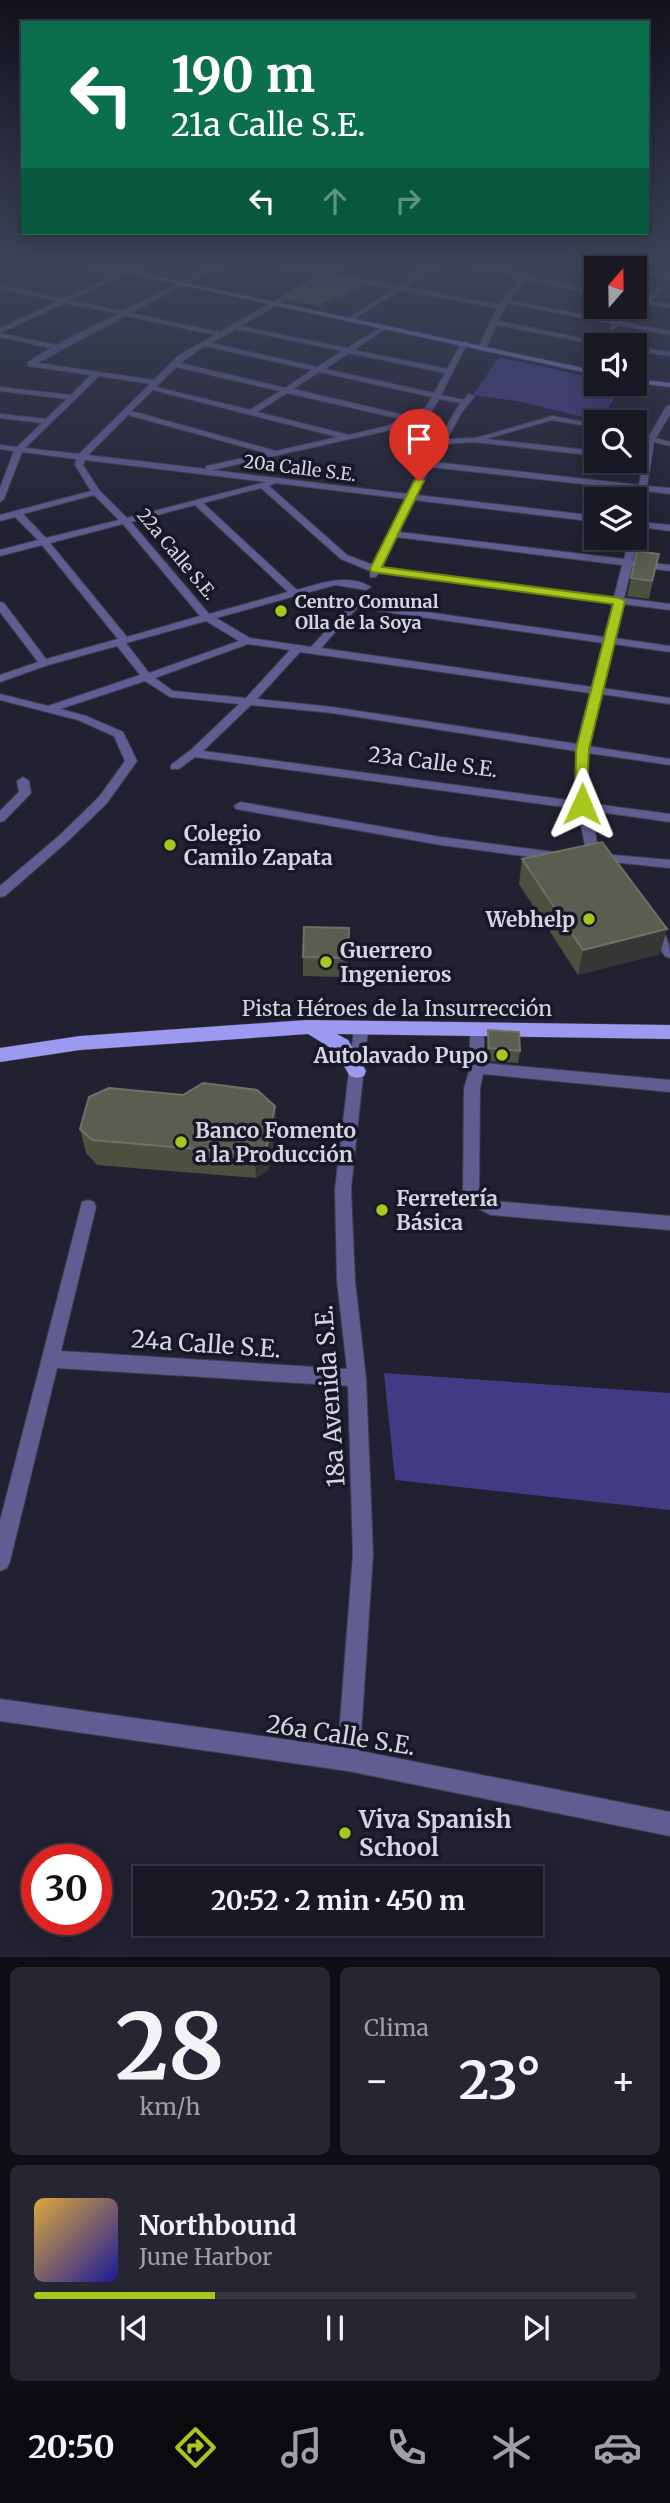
<!DOCTYPE html>
<html lang="es">
<meta charset="utf-8">
<style>
:root{--surface:#191926;--page:#262632;--text:#f1f3f6;--muted:#9fa0a7;--line:#373843;--accent:#a8c71c}
body{margin:0;font-family:Merriweather,serif;background:var(--page);color:var(--text);height:100vh;display:flex;flex-direction:column;font-size:26px;white-space:nowrap}
*{box-sizing:border-box;margin:0}
p{font-size:23px;color:var(--muted)}
.icon{flex:none;width:38px;height:38px;fill:none;stroke:currentColor;stroke-width:2;stroke-linecap:round;stroke-linejoin:round}
.map{position:relative;height:1957px;overflow:hidden}
.side{display:flex;flex-direction:column;gap:10px;padding:10px;background:#0e0e15;flex:1}
.side>*{flex:none}
.hud{position:absolute;left:21px;top:21px;width:628px;height:214px;border-radius:0px;box-shadow:0 4px 18px #0003,0 0 0 2px var(--line);background:#0b6e4f;color:#fff;overflow:hidden}
.needle{width:46px;rotate:20deg}
.buttons{position:absolute;left:584px;top:256px;display:grid;gap:14px}
.buttons a{display:grid;place-items:center;width:63px;height:63px;border-radius:0px;background:var(--surface);box-shadow:0 4px 18px #0003,0 0 0 2px var(--line);font-size:35px}
.speed{position:absolute;left:21px;top:1844px;display:flex;gap:14px;font-size:35px;font-weight:700;text-align:center}
.speed>*{display:grid;place-content:center;width:91px;height:91px;border-radius:50%;background:var(--surface);box-shadow:0 4px 18px #0003,0 0 0 2px var(--line);line-height:1}
.speed .limit{border:10px solid #d22;background:#fff;color:#111}
.pin{position:absolute;display:grid;place-items:center;width:60px;height:60px;color:#fff;margin:-72px -30px;border-radius:50% 50% 50% 0;rotate:-45deg;box-shadow:0 0 7px #0007}
.pin .icon{rotate:45deg}
.me{position:absolute;width:77px;margin:-38px;rotate:1deg;stroke-linejoin:round;filter:drop-shadow(0 0 5px #0008)}
.turn{display:flex;align-items:center;gap:24px;height:147px;padding:0 35px;font-size:32px}
.turn .icon{width:91px;height:91px;stroke-width:2.5}
.turn b{display:block;font-size:49px;line-height:60px}
.lanes{display:flex;align-items:center;height:66px;padding:0 35px;background:#0003;justify-content:center;gap:35px;direction:ltr}
.lanes .off{opacity:.35}
.big{font-size:52px;font-weight:700;line-height:1.1}
.side .card{flex:1;display:flex;flex-direction:column;justify-content:center;gap:10px;min-width:0;padding:0 24px;border-radius:10px;background:var(--page)}
.side .dial{align-items:center;gap:0}
.dial b{font-size:91px;line-height:1}
.song{display:flex;align-items:center;gap:21px}
.cover{width:84px;height:84px;border-radius:10px;background:linear-gradient(135deg,hsl(40 70% 55%),hsl(240 70% 35%))}
.played{height:7px;border-radius:4px;background:linear-gradient(90deg,var(--accent) 30%,var(--line) 30%)}
.keys{display:flex;justify-content:space-around;direction:ltr}
.heat{display:flex;justify-content:space-between;align-items:center;font-size:38px;direction:ltr}
.side .tiles{flex:1;display:grid;gap:10px;grid-template-columns:1fr 1fr}
.card:last-child{grid-column:span 2}
.trip{position:absolute;left:133px;top:1866px;width:410px;height:70px;border-radius:0px;background:var(--surface);box-shadow:0 4px 18px #0003,0 0 0 2px var(--line);font-weight:700;line-height:70px;text-align:center}
.tab-bar{display:flex;height:112px;justify-content:space-around;align-items:center;background:#0a0a0f;color:var(--muted)}
.tab-bar .icon{width:49px;height:49px}
.tab-bar .selected{color:var(--accent)}
.tab-bar b{font-size:32px;color:var(--text)}
.map>svg:first-child{display:block}
</style>
<div class="map">
<svg width="670" height="1957" viewBox="0 0 670 1957">
<rect width="100%" height="100%" fill="#212132"/>
<path fill="#423a85" d="M499 357 597 379V383L623 385 600 421 517 401 473 395Z
M384 1373 670 1393V1510L395 1480Z"/>
<g fill="none" stroke-linecap="round" stroke-linejoin="round">
<g stroke="#3e3e4e" stroke-width="2">
<path id="minor" d="M137 264H145L71 300 123 311 216 264H224L131 313 220 332 319 275 271 264H284L324 272 338 264H346L330 274V276L326 277 241 326 347 348 386 324 388 327 354 350 447 369 462 342H468L441 395 464 400 468 394 475 396 462 412 447 439 476 438 552 416 597 424V428L552 420 486 439 597 451V456L474 442 445 444 433 462 639 485 647 440 635 438V433L649 436 666 407 670 405V414L656 438 670 442V446L654 442 647 486 670 488V494L646 491 641 522 670 525V531L640 527 635 533 638 490 430 467 417 495 597 516V522L414 500 399 532 624 559 629 537H635V535L639 537 633 561 670 565V571L632 566 624 598 670 604V610L623 604 614 638 670 646V652L613 644 602 688 670 698V704L601 694 588 746 670 759V765L588 753 587 803 670 814V822L592 811 598 850 603 854 670 860V868L591 860 586 851 578 809 195 757 179 769H171V765L192 749 239 704 170 697 145 681 60 709 86 716 123 732 137 761 107 803 68 841 5 896 0 897V886L60 835 99 797 125 761 114 736 78 720 0 700V694L48 706 140 675 117 646 48 665 0 682V675L38 662 0 612V602L4 603 46 659 118 639 42 545 0 556V550L38 540 15 517 0 521V515L91 491 75 465 76 459 22 452 4 499 0 502V488L14 451 0 449V445L17 447 42 423 0 418V414L46 419 67 399 0 391V387L71 395 91 375 28 366V362L50 348 0 337V328L58 301 0 289V285L63 299ZM65 303 118 314 56 345 0 333ZM125 316 215 335 179 355 154 380 37 363ZM236 329 342 351 317 367 211 343ZM205 346 312 370 285 388 180 363ZM349 353 445 373 434 393 325 369ZM176 367 280 391 250 410 156 387ZM319 372 432 397 426 407 408 416 293 389ZM99 376 150 384 79 454 25 448ZM153 390 338 437 276 451 131 411ZM287 393 401 419 387 426 349 435 257 412ZM439 399 460 403 443 432 399 427 432 411ZM128 415 266 453 206 466V469L88 455ZM390 430 441 437 423 464 408 494 212 470ZM85 460 266 482 127 518 99 490 83 465ZM275 483 406 499 373 565 347 555 269 486ZM261 488 341 559 370 571V577H376L379 572 613 603 604 637 362 603 365 599 360 596 357 597 311 647 250 638 216 618 335 585 366 590 371 587C348 573 321 583 297 590L203 503ZM94 495 119 520 46 538 23 514ZM195 505 288 592 209 614 131 522ZM123 524 200 616 127 637 50 543ZM396 537 622 565 614 597 382 567ZM357 608 603 643 592 687 321 648ZM206 621 239 641 149 673 126 643ZM248 644 290 650 246 698 173 691 155 678ZM300 652 590 693 577 744 332 707 257 699ZM251 705 332 713 576 751 575 801 203 751Z
M433 264H441L406 287 499 305 519 278 461 264H474L597 291V295L525 279 510 300 616 321 630 306H635V304L636 307 623 322 670 331V335L619 325 613 330 610 328 613 324 507 303 498 321 614 345H599L496 325 486 348 482 350 478 348 497 308 401 290 352 320 347 319 394 289 346 279V277L399 286Z
M596 264H609L621 268H608Z
M635 269 670 275V279L635 273Z
M657 288 662 289 650 301 670 304V308L635 302V298L644 300Z
M635 347 670 352V356L635 351Z
M594 350H597V358L588 373H582Z
M23 777 29 781 31 793 4 821 0 822V811L19 792 17 781Z
M240 802 441 837 561 853 567 857 561 861 441 845 236 809 234 806Z
M652 923C666 929 670 944 670 958L665 956 645 928Z
M361 1024 366 1025 368 1029 351 1189 355 1281 366 1378 373 1554 360 1751 670 1812V1836L348 1771 0 1721V1699L338 1747 353 1554 348 1386 57 1368 10 1561 7 1568 0 1571V1521L82 1202 88 1200 94 1202 96 1207 61 1351 347 1369 337 1281 335 1189 354 1029 356 1025Z
M477 1025 482 1026 484 1030V1063L670 1080V1092L483 1074 480 1088 479 1193 493 1201 670 1216V1230L491 1215 465 1202 463 1197 464 1088 470 1068V1030L472 1026Z"/>
</g>
<g stroke="#3e3e4e" stroke-width="2">
<path id="secondary" d="M85 264H98L597 371V375Z
M635 379 670 383V387L635 383Z"/>
</g>
<g stroke="#3e3e4e" stroke-width="1">
<path id="primary" d="M307 1020 670 1025V1039L337 1034 348 1040 366 1071 364 1076 357 1078 350 1076 334 1050 308 1034 80 1050 0 1062V1048L80 1036Z"/>
</g>
<use href="#minor" fill="#5f5d91" fill-rule="evenodd"/>
<use href="#secondary" fill="#817dd1" fill-rule="evenodd"/>
<use href="#primary" fill="#9d99f0" fill-rule="evenodd"/>
</g>
<path fill="#4b503f" d="M366 281V286L341 300 335 299 321 307 289 301V296Z
M655 572 649 599 627 596 631 578Z
M522 859 660 954 578 975 519 884Z
M349 928 348 977 303 976V957Z
M488 1030 520 1051 518 1063 487 1061V1043Z
M275 1106 276 1130 268 1170 256 1178 97 1165 86 1153 80 1129Z"/>
<path fill="#343733" d="M366 281V286L341 300 342 295Z
M335 294V299L321 307 320 302Z
M667 929 660 954 578 975 583 950Z
M275 1106 276 1130 268 1170 256 1178 254 1154Z"/>
<path fill="#5a5e50" stroke="#6d7167" stroke-width="2" d="M328 274 366 281 342 295 335 294 320 302 289 296Z
M637 551 659 554 652 581 631 578Z
M602 842 667 929 583 950 522 859Z
M304 927 349 928 348 958 303 957Z
M488 1030 519 1032 520 1051 489 1048Z
M203 1083 257 1090 275 1106 267 1146 254 1154 92 1140 80 1129 89 1097 109 1088 183 1095Z"/>
<linearGradient id="sky" x2="0" y2="1"><stop stop-color="#12121c"/><stop offset="0.49" stop-color="#3d435a"/><stop offset="1" stop-color="#3d435a" stop-opacity="0"/></linearGradient>
<rect width="670" height="538" fill="url(#sky)"/>
<path fill="#a8c71c" stroke="#6d8112" stroke-width="2" d="M419 478 424 481 382 567 620 598 625 601 589 749 586 807 582 808 575 804 576 749 613 604 372 572 370 569 414 481Z"/>
<g fill="#a8c71c" stroke="#181728" stroke-width="2.5">
<circle cx="281" cy="611" r="7"/>
<circle cx="170" cy="845" r="7"/>
<circle cx="589" cy="919" r="7"/>
<circle cx="326" cy="962" r="7"/>
<circle cx="502" cy="1055" r="7"/>
<circle cx="181" cy="1142" r="7"/>
<circle cx="382" cy="1210" r="7"/>
<circle cx="345" cy="1833" r="7"/>
</g>
<g text-anchor="middle" dominant-baseline="central" stroke-width="7" stroke-linejoin="round" paint-order="stroke">
<g font-size="18" fill="#d4d5e0" stroke="#181728">
<text transform="translate(300 468) rotate(7)">20a Calle S.E.</text>
<text transform="translate(177 554) rotate(50)">22a Calle S.E.</text>
</g>
<g font-size="18" font-weight="bold" fill="#d4d5e0" stroke="#181728" text-anchor="start">
<text x="295" y="601">Centro Comunal<tspan x="295" dy="21">Olla de la Soya</tspan></text>
</g>
<g font-size="21" fill="#d4d5e0" stroke="#181728">
<text transform="translate(433 762) rotate(7)">23a Calle S.E.</text>
<text x="397" y="1008">Pista Héroes de la Insurrección</text>
</g>
<g font-size="21" font-weight="bold" fill="#d4d5e0" stroke="#181728" text-anchor="start">
<text x="184" y="833">Colegio<tspan x="184" dy="24">Camilo Zapata</tspan></text>
<text x="575" y="919" text-anchor="end">Webhelp</text>
<text x="340" y="950">Guerrero<tspan x="340" dy="24">Ingenieros</tspan></text>
<text x="488" y="1055" text-anchor="end">Autolavado Pupo</text>
<text x="195" y="1130">Banco Fomento<tspan x="195" dy="24">a la Producción</tspan></text>
<text x="396" y="1198">Ferretería<tspan x="396" dy="24">Básica</tspan></text>
</g>
<g font-size="24" fill="#d4d5e0" stroke="#181728">
<text transform="translate(206 1344) rotate(4)">24a Calle S.E.</text>
<text transform="translate(330 1396) rotate(-94)">18a Avenida S.E.</text>
<text transform="translate(341 1735) rotate(9)">26a Calle S.E.</text>
</g>
<g font-size="24" font-weight="bold" fill="#d4d5e0" stroke="#181728" text-anchor="start">
<text x="359" y="1819">Viva Spanish<tspan x="359" dy="28">School</tspan></text>
</g>
</g>
</svg>
<div class="buttons">
<a><svg class="needle" viewBox="-14 -14 28 28"><path d="M0-13l5 13h-10z" fill="#e53935"/><path d="M0 13l5-13h-10z" fill="#9fa0a7"/></svg></a>
<a><svg class="icon" aria-label="sound" viewBox="0 0 24 24"><path d="M4 9h4l5-4v14l-5-4H4zM17 9q2 3 0 6"/></svg></a>
<a><svg class="icon" aria-label="search" viewBox="0 0 24 24"><circle cx="10" cy="10" r="6"/><path d="M15 15l6 6"/></svg></a>
<a><svg class="icon" aria-label="layers" viewBox="0 0 24 24"><path d="M12 4l9 5-9 5-9-5zM3 14l9 5 9-5"/></svg></a>
</div>
<div class="speed"><div class="limit">30</div></div>
<div class="pin" style="left:419px;top:481px;background:#d93025"><svg class="icon" aria-label="arrive" viewBox="0 0 24 24"><path d="M6 21V4h12l-3 4 3 4H6"/></svg></div>
<svg class="me" style="left:582px;top:804px" viewBox="-20 -20 40 40"><path d="M0-17L14 15 0 8-14 15z" fill="#a8c71c" stroke="#fff" stroke-width="4"/></svg>
<div class="trip">20:52 · 2 min · 450 m</div>
<div class="hud">
<div class="turn"><svg class="icon" aria-label="left" viewBox="0 0 24 24"><path d="M17 20v-9H6M10 6l-5 5 5 5"/></svg><div><b>190 m</b>21a Calle S.E.</div></div>
<div class="lanes"><svg class="icon" aria-label="left" viewBox="0 0 24 24"><path d="M17 20v-9H6M10 6l-5 5 5 5"/></svg><svg class="icon off" aria-label="ahead" viewBox="0 0 24 24"><path d="M12 20V5M6 11l6-6 6 6"/></svg><svg class="icon off" aria-label="right" viewBox="0 0 24 24"><path d="M7 20v-9h11M14 6l5 5-5 5"/></svg></div>
</div>
</div>
<section class="side">
<div class="tiles">
<div class="card dial"><b>28</b><p>km/h</p></div>
<div class="card"><p>Clima</p>
<div class="heat"><a>−</a><b class="big">23°</b><a>+</a></div>
</div>
<div class="card">
<div class="song"><i class="cover"></i><div><b>Northbound</b><p>June Harbor</p></div></div>
<div class="played"></div>
<div class="keys"><svg class="icon" aria-label="previous" viewBox="0 0 24 24"><path d="M18 5L8 12l10 7zM5 5v14"/></svg><svg class="icon" aria-label="pause" viewBox="0 0 24 24"><path d="M8 5v14M16 5v14"/></svg><svg class="icon" aria-label="next" viewBox="0 0 24 24"><path d="M6 5l10 7-10 7zM19 5v14"/></svg></div>
</div>
</div>
</section>
<nav class="tab-bar">
<b>20:50</b>
<svg class="icon selected" aria-label="directions" viewBox="0 0 24 24"><path d="M12 3l9 9-9 9-9-9zM9 14v-3h6M13 9l2 2-2 2"/></svg>
<svg class="icon" aria-label="music" viewBox="0 0 24 24"><path d="M9 18V5l10-2v13"/><circle cx="6" cy="18" r="3"/><circle cx="16" cy="16" r="3"/></svg>
<svg class="icon" aria-label="phone" viewBox="0 0 24 24"><path d="M5 4h4l2 5-3 2q2 4 5 5l2-3 5 2v4C11 20 4 13 5 4z"/></svg>
<svg class="icon" aria-label="climate" viewBox="0 0 24 24"><path d="M12 3v18M4 7l16 10M4 17L20 7"/></svg>
<svg class="icon" aria-label="car" viewBox="0 0 24 24"><path d="M5 17H2v-5l4-1 3-4h7l3 4 3 1v5h-3M9 17h6M6 11h13"/><circle cx="7" cy="17" r="2"/><circle cx="17" cy="17" r="2"/></svg>
</nav>
